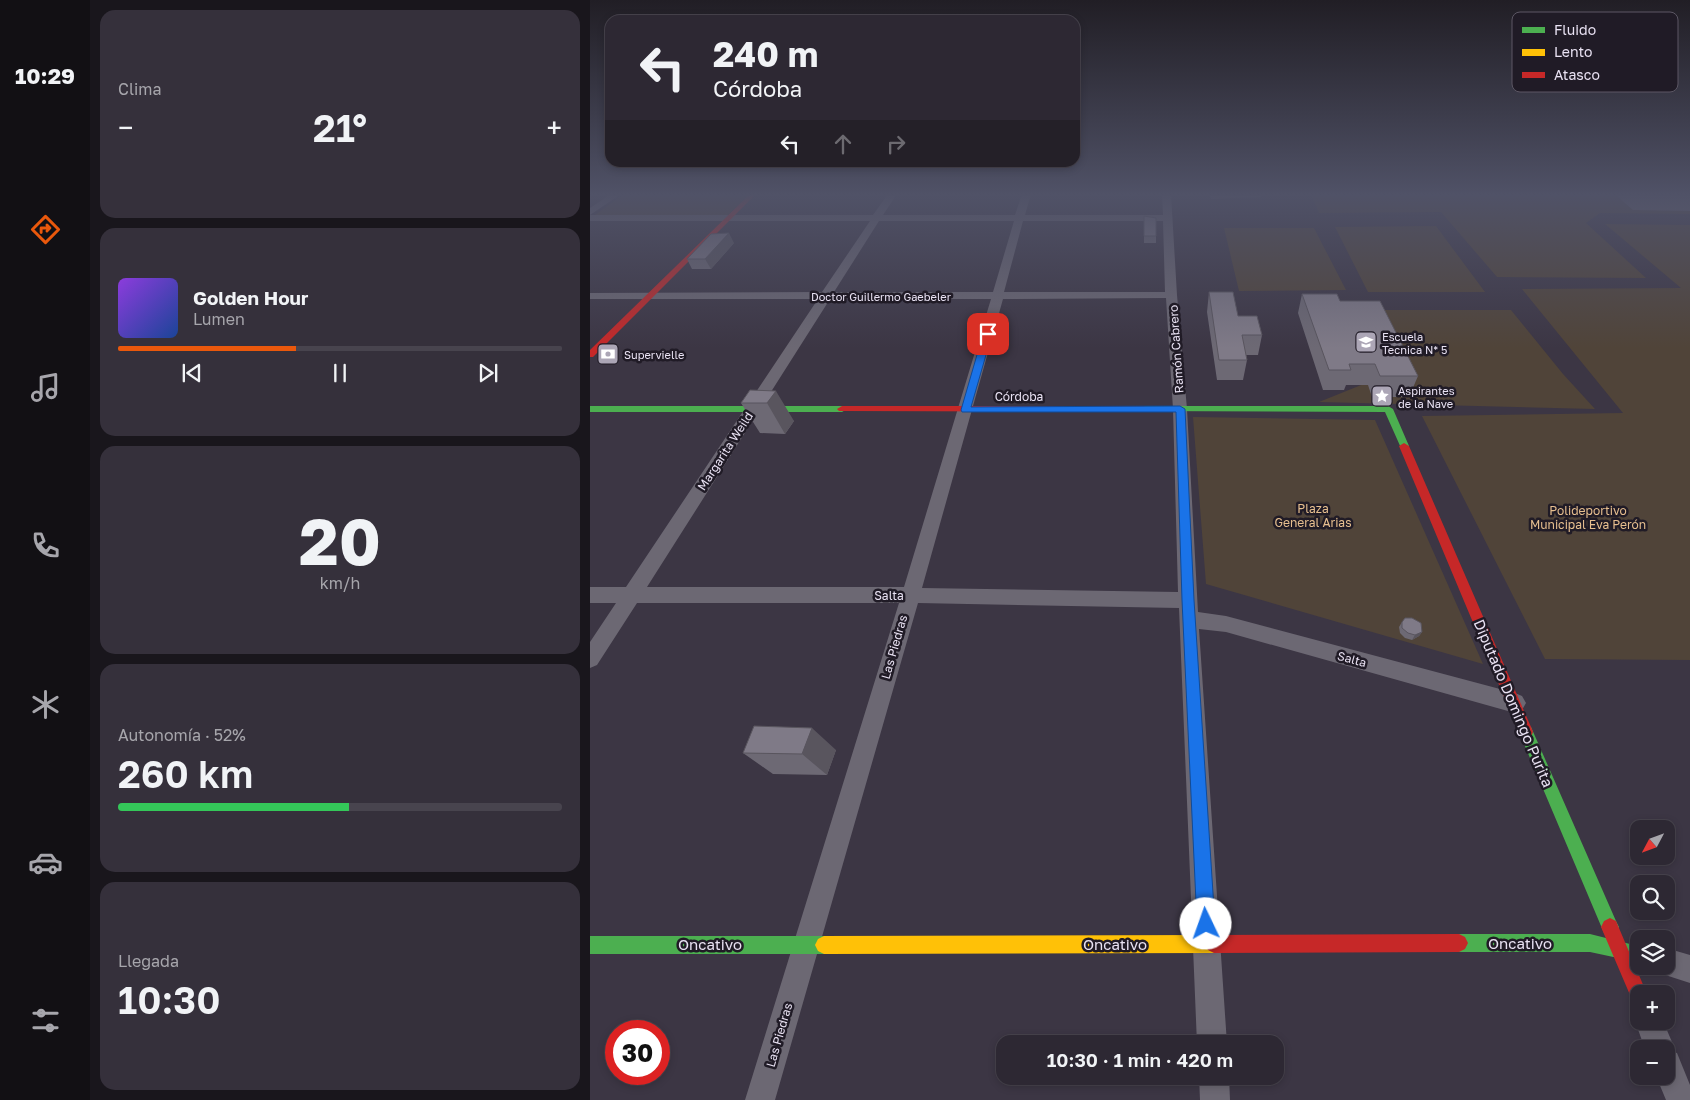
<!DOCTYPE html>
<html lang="es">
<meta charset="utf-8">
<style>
:root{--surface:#2d2833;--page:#35303b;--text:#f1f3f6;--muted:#a7a6ac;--line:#48444e;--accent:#ea580c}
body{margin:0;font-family:"Golos Text",sans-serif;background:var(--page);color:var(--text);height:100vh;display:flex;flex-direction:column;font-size:19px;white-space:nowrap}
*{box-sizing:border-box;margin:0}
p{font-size:16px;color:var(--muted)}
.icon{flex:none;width:28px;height:28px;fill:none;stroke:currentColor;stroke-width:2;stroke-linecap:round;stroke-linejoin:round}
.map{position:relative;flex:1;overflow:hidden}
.drawer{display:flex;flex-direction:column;gap:10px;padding:10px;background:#19161c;width:500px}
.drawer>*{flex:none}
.top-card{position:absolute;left:15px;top:15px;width:475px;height:152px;border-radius:15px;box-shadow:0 2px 8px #0003,0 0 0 1px var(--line);background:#2d2833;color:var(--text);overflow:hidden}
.needle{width:32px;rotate:229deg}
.buttons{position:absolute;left:1040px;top:820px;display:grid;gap:10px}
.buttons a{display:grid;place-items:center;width:45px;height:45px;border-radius:10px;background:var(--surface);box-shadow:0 2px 8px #0003,0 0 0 1px var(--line);font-size:25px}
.speed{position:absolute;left:15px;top:1020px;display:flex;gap:10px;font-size:25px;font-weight:700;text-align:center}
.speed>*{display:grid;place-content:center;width:65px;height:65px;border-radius:50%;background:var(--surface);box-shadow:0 2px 8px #0003,0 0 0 1px var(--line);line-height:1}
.speed .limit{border:8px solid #d22;background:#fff;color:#111}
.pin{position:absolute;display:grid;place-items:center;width:42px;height:42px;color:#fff;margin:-21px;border-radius:10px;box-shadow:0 2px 8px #0006}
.me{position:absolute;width:55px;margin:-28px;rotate:357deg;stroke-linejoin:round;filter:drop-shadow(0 0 4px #0008)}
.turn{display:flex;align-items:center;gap:18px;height:105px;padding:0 25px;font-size:22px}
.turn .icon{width:65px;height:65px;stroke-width:2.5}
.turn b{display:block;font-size:35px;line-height:42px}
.lanes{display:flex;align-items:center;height:48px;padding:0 25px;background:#0003;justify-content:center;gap:25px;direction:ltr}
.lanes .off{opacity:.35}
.big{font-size:38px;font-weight:600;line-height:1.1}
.drawer .tile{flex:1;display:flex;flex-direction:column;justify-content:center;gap:8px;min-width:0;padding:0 18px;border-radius:15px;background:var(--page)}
.drawer .dial{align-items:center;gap:0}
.dial b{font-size:65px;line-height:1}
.song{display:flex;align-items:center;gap:15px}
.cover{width:60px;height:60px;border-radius:8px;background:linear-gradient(135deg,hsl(270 70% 55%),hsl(220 70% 35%))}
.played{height:5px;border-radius:2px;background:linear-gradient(90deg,var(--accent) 40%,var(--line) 40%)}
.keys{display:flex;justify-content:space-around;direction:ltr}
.heat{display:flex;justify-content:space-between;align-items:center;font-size:28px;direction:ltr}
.charge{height:8px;border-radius:4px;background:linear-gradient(90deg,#34c759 52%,var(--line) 0)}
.trip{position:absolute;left:406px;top:1035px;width:288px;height:50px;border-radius:15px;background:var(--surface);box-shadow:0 2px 8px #0003,0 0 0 1px var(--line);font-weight:600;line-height:50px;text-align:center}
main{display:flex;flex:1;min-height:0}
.dock{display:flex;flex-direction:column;width:90px;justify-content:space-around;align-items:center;background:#121014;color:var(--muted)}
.dock .icon{width:35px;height:35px}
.dock .current{color:var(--accent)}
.dock b{font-size:22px;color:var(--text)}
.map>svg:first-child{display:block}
</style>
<main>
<nav class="dock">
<b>10:29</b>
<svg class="icon current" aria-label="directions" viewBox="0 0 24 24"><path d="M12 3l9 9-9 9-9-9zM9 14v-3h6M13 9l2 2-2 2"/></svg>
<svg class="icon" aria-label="music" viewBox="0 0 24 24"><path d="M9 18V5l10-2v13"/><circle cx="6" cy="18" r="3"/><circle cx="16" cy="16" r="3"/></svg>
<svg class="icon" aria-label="phone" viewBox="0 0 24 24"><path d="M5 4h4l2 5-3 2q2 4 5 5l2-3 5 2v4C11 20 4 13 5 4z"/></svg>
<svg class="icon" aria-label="climate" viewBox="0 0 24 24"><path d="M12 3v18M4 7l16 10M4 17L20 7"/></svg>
<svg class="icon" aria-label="car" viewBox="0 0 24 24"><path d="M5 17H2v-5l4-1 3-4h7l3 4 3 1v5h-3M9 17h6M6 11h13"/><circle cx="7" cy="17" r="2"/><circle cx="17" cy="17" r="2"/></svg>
<svg class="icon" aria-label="filters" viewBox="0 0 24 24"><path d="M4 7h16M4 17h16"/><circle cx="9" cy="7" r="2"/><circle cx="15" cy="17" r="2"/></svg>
</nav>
<section class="drawer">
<div class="tile"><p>Clima</p>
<div class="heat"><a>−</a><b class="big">21°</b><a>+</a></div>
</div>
<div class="tile">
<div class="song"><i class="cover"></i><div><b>Golden Hour</b><p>Lumen</p></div></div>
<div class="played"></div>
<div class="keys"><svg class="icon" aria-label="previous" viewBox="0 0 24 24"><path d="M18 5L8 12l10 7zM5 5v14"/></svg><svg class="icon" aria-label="pause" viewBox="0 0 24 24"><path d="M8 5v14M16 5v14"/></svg><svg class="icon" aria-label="next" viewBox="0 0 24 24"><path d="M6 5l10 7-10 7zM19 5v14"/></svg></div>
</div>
<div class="tile dial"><b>20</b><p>km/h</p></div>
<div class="tile"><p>Autonomía · 52%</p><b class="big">260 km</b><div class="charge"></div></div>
<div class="tile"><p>Llegada</p><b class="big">10:30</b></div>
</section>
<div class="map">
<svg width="1100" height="1100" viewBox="0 0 1100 1100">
<rect width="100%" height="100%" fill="#3c3644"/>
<path fill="#504439" d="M34 194H160L138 215H5Z
M721 194H1100V214L1010 213 996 223 1056 278 907 277 851 212 729 213Z
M1015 224 1100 225V660L955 659 832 416 1033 413 932 289 1091 288Z
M846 226 895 292H778L745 227Z
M634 228H724L756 290 649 291Z
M773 310H921L973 374 1005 409 729 402 801 373Z
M603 417 785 420 893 664 616 584Z"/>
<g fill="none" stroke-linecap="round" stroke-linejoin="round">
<path fill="#6c6873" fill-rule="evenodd" d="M21 194H31L0 215V208Z
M298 194H307L293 215H425L432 194H441L435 215H573L572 194H581L587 295 597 409 608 612 636 616 925 693 932 696 936 703 932 710 925 713 636 632 609 629 637 1044H607L589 608 328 603 185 1100H155L309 603H47L7 665 0 668V642L26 603H0V587H36L228 299H0V293L232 292 280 221H0V215H283ZM289 221H424L403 292H244ZM433 221H573L575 292H414ZM576 298 583 409 588 592 332 588 413 299ZM240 299H401L314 587H57Z
M1076 948 1100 955V983L1066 972 1064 966H1076Z
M1049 1011V1021H1073L1085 1049 1083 1052 1087 1053 1100 1085V1100H1076L1066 1076H1076V1049H1055L1045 1021Z
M609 1076H639L640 1100H610Z"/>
<path fill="#4caf50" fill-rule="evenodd" d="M0 406H252L257 409 252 412H0Z
M554 406H798L803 409 819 446 817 448H811L795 412 551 411 549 409Z
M936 725 941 727 1026 921 1029 927 1026 933 1020 936 1014 933 929 732 931 727Z
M869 934H1000L1048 946 1049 957 1042 961 1000 952H869L863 949 860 943 863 937Z
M0 936H234L240 939 243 945 240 951 234 954H0Z"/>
<path fill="#ffc107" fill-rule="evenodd" d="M624 935 630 938 633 944 630 950 624 953 234 954 228 951 225 945 228 939 234 936Z"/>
<path fill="#c62828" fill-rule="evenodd" d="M160 194H166L3 357H0V350Z
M252 406H554L559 409 554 412 249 411 247 409Z
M814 443 819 446 941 727 943 732 941 737 936 739 931 737 809 446Z
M1020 918 1026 921 1057 994H1049V1005L1043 1002 1011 927 1014 921Z
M869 934 875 937 878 943 875 949 869 952 624 953 618 950 615 944 618 938 624 935Z"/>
</g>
<path fill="#6d6974" d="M620 194H671V197L621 199Z
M1028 194H1100V211L1043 210 1027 196Z
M554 216 566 218V243H554Z
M144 243 121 269H102L97 259Z
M619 292 672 335 668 355H656L657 360 653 380H627L617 312Z
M712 294 750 301 828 376 819 397H782L778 385H756L754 390H733L708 313Z
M160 390 204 421 195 434 170 433 151 403Z
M812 622 832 632 829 636 822 640 815 638 810 633 809 627Z
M246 750 237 775 183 774 153 753Z"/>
<path fill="#59555e" d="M139 233 144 243 121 269 115 259Z
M186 391 204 421 195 434 177 403Z
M832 632 829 636 822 640 825 635Z
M222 728 246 750 237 775 212 754Z"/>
<path fill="#7f7a87" stroke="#59555e" d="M554 216 566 218V236H554Z
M139 233 115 259H97L121 234Z
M619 292H643L648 316H667L672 335H652L657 360H629Z
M712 294H747L750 301H790L828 376H790L785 364H759L761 370H739Z
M160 390 186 391 177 403H151Z
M815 618H822L831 623 832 632 825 635 818 633 812 628V622Z
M164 726 222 728 212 754 153 753Z"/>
<linearGradient id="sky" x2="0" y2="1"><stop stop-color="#211e25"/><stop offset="0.56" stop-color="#505267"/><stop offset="1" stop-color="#505267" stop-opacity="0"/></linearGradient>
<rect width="1100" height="348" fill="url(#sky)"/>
<path fill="#1a73e8" stroke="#114b97" d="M398 331 402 334 381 407 590 406 595 409 604 600 625 924 622 931 616 933 610 931 607 924 592 600 586 412H372L371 410 393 334Z"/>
<defs>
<g id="school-square" transform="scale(1.125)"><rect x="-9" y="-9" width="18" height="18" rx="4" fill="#aca6b6" stroke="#201b26"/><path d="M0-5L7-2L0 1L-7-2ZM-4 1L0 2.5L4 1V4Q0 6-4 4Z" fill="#fff"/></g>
<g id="bank-square" transform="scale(1.125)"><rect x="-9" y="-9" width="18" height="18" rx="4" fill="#aca6b6" stroke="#201b26"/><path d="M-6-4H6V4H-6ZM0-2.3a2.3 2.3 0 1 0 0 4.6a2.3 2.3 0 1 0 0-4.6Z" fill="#fff"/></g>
<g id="sight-square" transform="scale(1.125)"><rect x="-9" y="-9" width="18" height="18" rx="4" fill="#aca6b6" stroke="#201b26"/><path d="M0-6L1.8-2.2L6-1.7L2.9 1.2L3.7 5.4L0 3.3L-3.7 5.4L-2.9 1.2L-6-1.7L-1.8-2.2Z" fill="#fff"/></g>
</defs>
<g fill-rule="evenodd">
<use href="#school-square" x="776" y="342"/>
<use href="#bank-square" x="18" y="354"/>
<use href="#sight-square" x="792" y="396"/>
</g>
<g text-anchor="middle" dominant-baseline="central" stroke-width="5" stroke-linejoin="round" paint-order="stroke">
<g font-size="11" fill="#e9e2f3" stroke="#201b26">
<text x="291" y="296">Doctor Guillermo Gaebeler</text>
</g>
<g font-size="11" fill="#e9e2f3" stroke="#201b26" text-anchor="start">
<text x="792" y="336">Escuela<tspan x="792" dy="13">Tecnica N* 5</tspan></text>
<text x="34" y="354">Supervielle</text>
<text x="808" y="390">Aspirantes<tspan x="808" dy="13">de la Nave</tspan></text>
</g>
<g font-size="12" fill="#e9e2f3" stroke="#201b26">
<text transform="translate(586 349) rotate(-94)">Ramón Cabrero</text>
<text x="429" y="396">Córdoba</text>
<text transform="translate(135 451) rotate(-57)">Margarita Weild</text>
<text x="299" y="595">Salta</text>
<text transform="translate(304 647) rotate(-74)">Las Piedras</text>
<text transform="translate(762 659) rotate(15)">Salta</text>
<text transform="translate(189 1035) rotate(-74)">Las Piedras</text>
</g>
<g font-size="12" fill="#e7bf8f" stroke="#201b26">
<text x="723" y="508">Plaza<tspan x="723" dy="14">General Arias</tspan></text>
<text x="998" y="510">Polideportivo<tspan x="998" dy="14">Municipal Eva Perón</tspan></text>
</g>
<g font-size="15" fill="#e9e2f3" stroke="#201b26">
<text transform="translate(924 703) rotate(67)">Diputado Domingo Purita</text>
<text x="930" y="943">Oncativo</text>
<text x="120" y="944">Oncativo</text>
<text x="525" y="944">Oncativo</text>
</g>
</g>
<rect x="922" y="12" width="166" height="80" rx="8" fill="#201b26" stroke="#5c5764" stroke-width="1"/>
<rect x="932" y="27" width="23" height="6" fill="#4caf50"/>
<rect x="932" y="49" width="23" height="7" fill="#ffc107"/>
<rect x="932" y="72" width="23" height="6" fill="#c62828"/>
<g font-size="14" fill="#e9e2f3">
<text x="964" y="35">Fluido</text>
<text x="964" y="57">Lento</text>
<text x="964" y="80">Atasco</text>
</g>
</svg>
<div class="buttons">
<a><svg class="needle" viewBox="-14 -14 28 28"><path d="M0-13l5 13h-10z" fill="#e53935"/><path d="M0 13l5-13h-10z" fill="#a7a6ac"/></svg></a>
<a><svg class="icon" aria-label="search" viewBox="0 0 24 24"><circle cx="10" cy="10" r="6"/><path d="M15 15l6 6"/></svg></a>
<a><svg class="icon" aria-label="layers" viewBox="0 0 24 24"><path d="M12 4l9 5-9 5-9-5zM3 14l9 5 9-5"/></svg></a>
<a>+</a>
<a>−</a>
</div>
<div class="speed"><div class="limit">30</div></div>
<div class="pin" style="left:398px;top:334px;background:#d93025"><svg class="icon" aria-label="arrive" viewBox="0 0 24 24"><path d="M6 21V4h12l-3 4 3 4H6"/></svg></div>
<svg class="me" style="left:616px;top:924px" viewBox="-20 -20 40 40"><circle r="19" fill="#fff"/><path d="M0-13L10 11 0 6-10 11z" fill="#1a73e8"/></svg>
<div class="trip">10:30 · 1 min · 420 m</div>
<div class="top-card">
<div class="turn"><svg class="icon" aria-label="left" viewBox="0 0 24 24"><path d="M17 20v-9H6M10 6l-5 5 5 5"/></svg><div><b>240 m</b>Córdoba</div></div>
<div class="lanes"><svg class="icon" aria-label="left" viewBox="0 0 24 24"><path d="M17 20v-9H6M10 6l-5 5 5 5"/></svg><svg class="icon off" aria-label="ahead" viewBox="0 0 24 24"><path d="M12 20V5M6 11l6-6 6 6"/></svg><svg class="icon off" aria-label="right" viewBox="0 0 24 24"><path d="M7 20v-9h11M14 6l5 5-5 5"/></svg></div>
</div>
</div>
</main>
